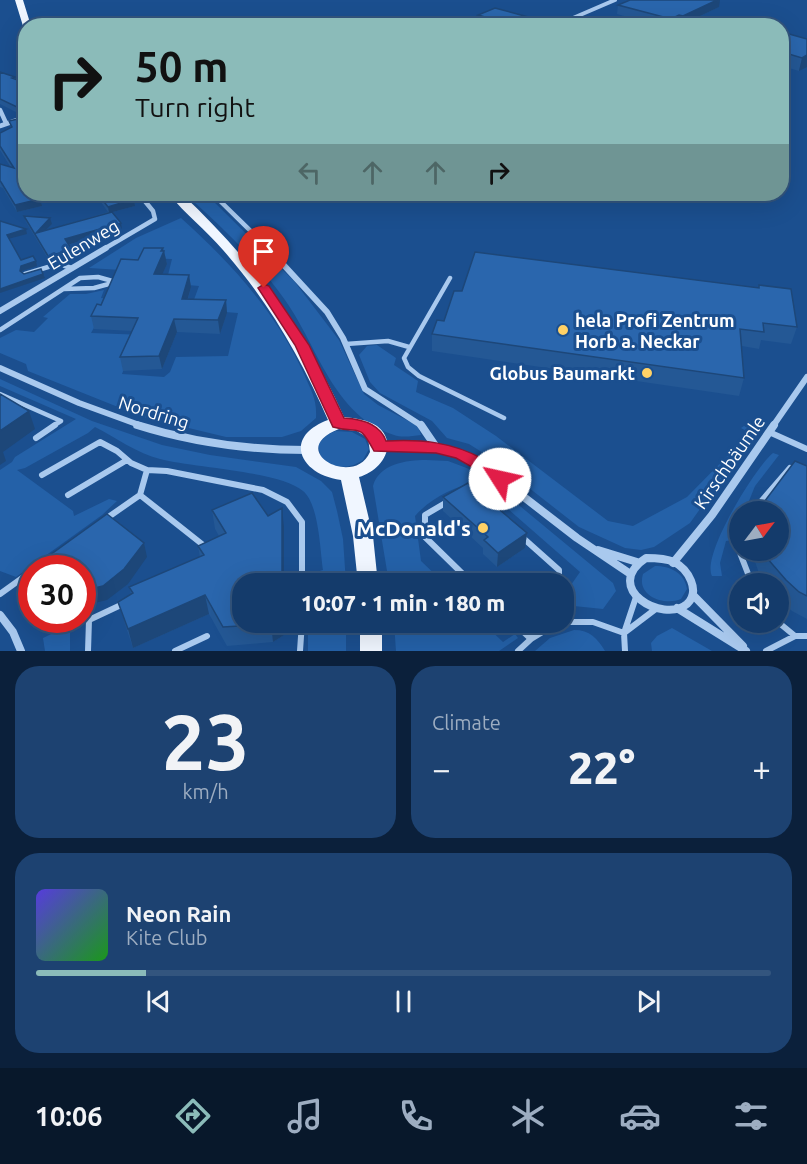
<!DOCTYPE html>
<meta charset="utf-8">
<style>
:root{--surface:#143b6b;--page:#1d4271;--text:#f1f3f6;--muted:#9dadc1;--line:#33557e;--accent:#8bbbb9}
body{margin:0;font-family:Ubuntu,sans-serif;background:var(--page);color:var(--text);height:100vh;display:flex;flex-direction:column;font-size:22px;white-space:nowrap}
*{box-sizing:border-box;margin:0}
p{font-size:20px;color:var(--muted)}
.icon{flex:none;width:33px;height:33px;fill:none;stroke:currentColor;stroke-width:2;stroke-linecap:round;stroke-linejoin:round}
.map{position:relative;height:651px;overflow:hidden}
.sheet{display:flex;flex-direction:column;gap:15px;padding:15px;background:#0b203b;flex:1}
.sheet>*{flex:none}
.guide{position:absolute;left:18px;top:18px;width:771px;height:183px;border-radius:24px;box-shadow:0 6px 24px #0002,0 0 0 2px var(--line);background:#8bbbb9;color:#111;overflow:hidden}
.needle{width:39px;rotate:58deg}
.buttons{position:absolute;left:729px;top:501px;display:grid;gap:12px}
.buttons a{display:grid;place-items:center;width:60px;height:60px;border-radius:50%;background:var(--surface);box-shadow:0 6px 24px #0002,0 0 0 2px var(--line);font-size:30px}
.speed{position:absolute;left:18px;top:555px;display:flex;gap:12px;font-size:30px;font-weight:700;text-align:center}
.speed>*{display:grid;place-content:center;width:78px;height:78px;border-radius:50%;background:var(--surface);box-shadow:0 6px 24px #0002,0 0 0 2px var(--line);line-height:1}
.speed .limit{border:9px solid #d22;background:#fff;color:#111}
.pin{position:absolute;display:grid;place-items:center;width:51px;height:51px;color:#fff;margin:-62px -26px;border-radius:50% 50% 50% 0;rotate:-45deg;box-shadow:0 0 6px #0007}
.pin .icon{rotate:45deg}
.me{position:absolute;width:66px;margin:-33px;rotate:305deg;stroke-linejoin:round;filter:drop-shadow(0 0 4px #0008)}
.turn{display:flex;align-items:center;gap:21px;height:126px;padding:0 18px;font-size:27px}
.turn .icon{width:78px;height:78px;stroke-width:2.5}
.turn b{display:block;font-size:42px;line-height:51px}
.lanes{display:flex;align-items:center;height:57px;padding:0 18px;background:#0003;justify-content:center;gap:30px;direction:ltr}
.lanes .off{opacity:.35}
.big{font-size:45px;font-weight:800;line-height:1.1}
.sheet .tile{flex:1;display:flex;flex-direction:column;justify-content:center;gap:9px;min-width:0;padding:0 21px;border-radius:24px;background:var(--page)}
.sheet .dial{align-items:center;gap:0}
.dial b{font-size:78px;line-height:1}
.song{display:flex;align-items:center;gap:18px}
.cover{width:72px;height:72px;border-radius:9px;background:linear-gradient(135deg,hsl(250 70% 55%),hsl(120 70% 35%))}
.played{height:6px;border-radius:3px;background:linear-gradient(90deg,var(--accent) 15%,var(--line) 15%)}
.keys{display:flex;justify-content:space-around;direction:ltr}
.heat{display:flex;justify-content:space-between;align-items:center;font-size:33px;direction:ltr}
.sheet .tiles{flex:1;display:grid;gap:15px;grid-template-columns:1fr 1fr}
.tile:last-child{grid-column:span 2}
.trip{position:absolute;left:232px;top:573px;width:342px;height:60px;border-radius:24px;background:var(--surface);box-shadow:0 6px 24px #0002,0 0 0 2px var(--line);font-weight:800;line-height:60px;text-align:center}
.tab-bar{display:flex;height:96px;justify-content:space-around;align-items:center;background:#08182b;color:var(--muted)}
.tab-bar .icon{width:42px;height:42px}
.tab-bar .active{color:var(--accent)}
.tab-bar b{font-size:27px;color:var(--text)}
.map>svg:first-child{display:block}
</style>
<div class="map">
<svg width="807" height="651" viewBox="0 0 807 651">
<rect width="100%" height="100%" fill="#1b4f8f"/>
<path fill="#2461a8" d="M185 194H206L294 281 339 340 364 394 378 405 418 426 421 435C412 436 402 438 394 435 333 416 318 346 285 300 257 260 221 226 185 194Z
M181 218C231 263 276 312 304 374 311 391 317 398 316 418L301 431 282 437H226L143 417 28 371 26 364 0 353V338L16 330 34 332 48 318 43 317 70 294H86L104 290 101 298 110 299 91 333 146 335 135 338 122 374 164 377 170 372 176 357 228 356 238 313 199 310 188 316 199 286 166 283 172 259 144 258 137 271 89 268 136 238Z
M377 345 396 358 394 365 418 381 416 392 453 408 496 436 608 521 633 526 687 497 750 433 741 428 744 426 755 432 690 523 654 547 641 550 625 548 579 527 488 456 469 444 447 438 432 421 380 393 370 382 359 355 367 346Z
M0 379 92 421 162 445 210 455 296 467 321 481 332 492 337 511 343 539 346 583H309L310 574 323 570C320 550 319 504 303 491 280 471 194 468 160 459 138 454 115 437 95 427L88 433 25 468 17 470 73 511 74 516 109 499 117 501 102 515 16 577 0 571V470L12 462 15 457 76 419 0 386Z
M335 431 352 432 365 439 369 449 363 460C348 470 336 468 321 460L318 444 328 434Z
M773 453 779 455 755 486 745 511 740 512 739 539 726 541 720 563 722 576H712C701 555 756 466 773 453Z
M426 460 448 461 480 473 613 583 616 591 603 609 564 605V595L580 572 477 482C453 487 431 498 415 516L421 561 444 583H389L373 486C379 464 406 460 426 460Z
M655 566C670 566 685 573 687 589L681 599C664 606 636 596 643 574Z
M308 623H346V651H308Z
M394 623H483L503 642 515 634 518 638 499 651H396Z
M70 625V651H45L43 638Z
M672 628 712 651H652L651 643 657 636Z
M574 630C590 630 597 638 605 651H535L550 638Z"/>
<g fill="none" stroke-linecap="round" stroke-linejoin="round">
<path stroke="#a9c9ee" stroke-width="4.5" d="M25 274 58 264 72 268
M450 278 404 358 408 367 419 376 504 418
M0 330 80 278 98 277 116 282 94 288 64 289
M346 344 388 341 409 347
M0 394 61 421 53 426"/>
<path stroke="#a9c9ee" stroke-width="6" d="M769 432 807 449
M36 438 55 425
M147 470 140 495 207 548
M42 475 100 442 117 451 131 463 147 470 167 471 263 490 287 502 302 522V584
M68 495 127 460
M447 502 425 515V537L473 584
M752 512 790 468
M107 518 140 495
M522 537 559 570V584
M740 553 752 584
M0 594 32 571
M513 622 531 639
M564 622H593L624 633
M778 622 795 636
M624 633 657 608
M88 651 89 620 123 604
M175 651 207 636
M300 651 302 622
M518 651 531 639 559 622
M625 651 624 633 636 597
M766 651 795 636H807"/>
<path stroke="#a9c9ee" stroke-width="4" d="M561 26 573 18 615 0"/>
<path stroke="#a9c9ee" stroke-width="4.5" d="M0 110 6 123
M0 126 26 117
M224 194 216 197 269 249
M104 249 155 219 153 211 139 194"/>
<path stroke="#a9c9ee" stroke-width="6" d="M268 248 327 312 343 338 365 389 422 426
M0 311 106 248
M0 368 79 403 142 426
M773 426 807 377"/>
<path stroke="#a9c9ee" stroke-width="8" d="M137 425C194 443 248 450 307 450
M421 425 436 447
M381 447H430L468 457 494 474 577 538 629 573
M598 550 637 562
M646 558C655 558 665 558 674 562 688 569 701 591 687 604 663 624 601 588 646 558Z
M673 563 712 515 774 425
M693 595 743 646
M677 608 746 651
M0 615 13 632 21 651"/>
<path fill="#f0f6ff" fill-rule="evenodd" d="M15 0H23L31 26H26V28L23 26Z
M169 194H182C251 259 305 330 344 417 355 418 368 420 377 426 400 444 381 471 359 477L373 536 378 584H358L353 536 341 480C300 475 282 437 328 420 301 358 268 301 223 250 206 230 185 214 169 194ZM339 429 357 431 368 438 370 452C354 489 284 450 339 429Z
M360 622H382V651H360Z"/>
</g>
<path fill="#245895" d="M618 5 719 7 681 25 677 24 674 26H660L617 14Z
M478 15 528 23 521 26H494L477 21Z
M782 32 807 39 799 71 782 66Z
M0 72 15 77 16 79 26 92H24H26V114H20L0 104Z
M26 117V194L42 206 17 212 3 188 0 187V164L11 168 0 150V133L11 127 9 121Z
M88 194H129L134 199 135 206 113 212 122 229 69 245 72 250 73 256 50 262 26 222 24 216 52 224 46 230 108 212 98 198 93 200Z
M163 251H164L167 264 162 274 189 275 191 287 188 299 226 300 227 313 220 334 177 332 162 369 123 371 120 357 132 331 94 329 91 316 138 260Z
M759 285 797 327 791 344 761 340 759 349 742 346 744 378 739 396 432 351V334L444 321 462 291 758 288Z
M807 466V619L792 611 779 599 778 584H766L760 576 751 550H778V512H759L761 506Z
M443 497 527 533 525 548 497 567 483 554V548L443 511Z
M212 510 268 516 284 527V584H243L284 622V635L273 642 227 646 209 614 133 648 124 621 118 602 131 594 129 587 200 557 198 546 219 536 215 529Z"/>
<path fill="#1d4779" d="M717 0H720L719 7 681 25 683 16Z
M679 15 677 24 674 26H670L671 19Z
M528 17V23L521 26H510V24Z
M807 55V67L799 71 802 58Z
M26 85V92L21 96 20 87Z
M26 107V114H20L19 108Z
M91 194H97L98 198 93 200Z
M40 199 42 206 17 212 15 205Z
M134 199 135 206 109 213 108 207Z
M50 218 52 224 38 238 36 233Z
M121 223 122 229 67 245 65 239Z
M26 229 27 234 8 239 7 235Z
M163 248 164 253V251L167 264 157 286 154 274Z
M72 250 73 256 50 262 48 256Z
M36 261 37 266 22 271 21 276 20 271 21 266Z
M43 274 45 278 0 293V289Z
M189 275 191 287 184 312 182 299Z
M226 300 227 313 220 334 218 320Z
M174 319 177 332 162 369 159 356Z
M29 411 35 429 3 452 6 461 0 465V431Z
M282 508 284 527V584H282Z
M527 533 525 548 497 567 498 553Z
M144 543 147 557 128 584 107 600 82 606V591Z
M205 595 209 614 133 648 128 629Z
M272 622H284V635L273 642 271 624Z"/>
<path fill="#2a66ad" stroke="#1d4779" stroke-width="1.5" d="M630 0H717L683 16 679 15 671 19 618 5Z
M495 8 528 17 510 24 478 15Z
M782 32 807 39V55L802 58 782 52Z
M0 72 15 77 12 78 26 83V85L20 87 23 88 20 90 26 92V107L19 108 0 99Z
M26 117V194H37L40 199 15 205 1 182 0 181V164L14 168 0 146V133L12 127 9 121Z
M98 194H129L134 199 108 207Z
M112 212 121 223 65 239 72 250 48 256 24 216 50 218 36 233Z
M0 221 26 229 7 235 21 260 33 256 36 261 21 266 20 271 24 274 41 269 43 274 0 289Z
M144 248H163L161 251H164L154 274 189 275 182 299 226 300 218 320 174 319 159 356 120 357 138 318 91 316 97 304 101 305 121 259 138 260Z
M475 252 759 288V285L791 289 797 327 763 323 764 332 740 329 744 378 432 334 437 320 444 321 454 291H462Z
M0 394 29 411 0 431Z
M795 461 807 466V596L799 592 786 580 766 557 764 550H778V512H760L761 506Z
M468 483 527 533 498 553 484 540 488 537 443 497Z
M252 493 268 516 282 508V584H243V622H272L271 624 223 627 205 595 128 629 118 602 133 593 129 587 204 555 198 546 226 533 212 510Z
M107 514 144 543 124 569 103 586 82 591V568H32Z"/>
<path fill="#e11d48" stroke="#92132f" stroke-width="1.5" d="M264 284 269 286 309 345 344 418C361 419 380 423 386 441 421 439 452 442 483 459 492 464 503 470 509 479L506 484H495L481 472 456 458 436 453 374 451C358 421 361 435 333 427L295 345 258 288Z"/>
<g fill="#ffd166" stroke="#1b4f8f" stroke-width="2">
<circle cx="563" cy="330" r="6"/>
<circle cx="647" cy="373" r="6"/>
<circle cx="483" cy="528" r="6"/>
</g>
<g text-anchor="middle" dominant-baseline="central" stroke-width="6" stroke-linejoin="round" paint-order="stroke">
<g font-size="18" fill="#fff" stroke="#1b4f8f">
<text transform="translate(83 244) rotate(-31)">Eulenweg</text>
<text transform="translate(154 412) rotate(17)">Nordring</text>
<text transform="translate(729 462) rotate(-55)">Kirschbäumle</text>
</g>
<g font-size="18" font-weight="bold" fill="#fff" stroke="#1b4f8f" text-anchor="start">
<text x="575" y="320">hela Profi Zentrum<tspan x="575" dy="21">Horb a. Neckar</tspan></text>
<text x="635" y="373" text-anchor="end">Globus Baumarkt</text>
</g>
<g font-size="21" font-weight="bold" fill="#fff" stroke="#1b4f8f" text-anchor="end">
<text x="471" y="528">McDonald's</text>
</g>
</g>
</svg>
<div class="buttons">
<a><svg class="needle" viewBox="-14 -14 28 28"><path d="M0-13l5 13h-10z" fill="#e53935"/><path d="M0 13l5-13h-10z" fill="#9dadc1"/></svg></a>
<a><svg class="icon" aria-label="sound" viewBox="0 0 24 24"><path d="M4 9h4l5-4v14l-5-4H4zM17 9q2 3 0 6"/></svg></a>
</div>
<div class="speed"><div class="limit">30</div></div>
<div class="pin" style="left:264px;top:288px;background:#d93025"><svg class="icon" aria-label="arrive" viewBox="0 0 24 24"><path d="M6 21V4h12l-3 4 3 4H6"/></svg></div>
<svg class="me" style="left:500px;top:479px" viewBox="-20 -20 40 40"><circle r="19" fill="#fff"/><path d="M0-13L10 11 0 6-10 11z" fill="#e11d48"/></svg>
<div class="trip">10:07 · 1 min · 180 m</div>
<div class="guide">
<div class="turn"><svg class="icon" aria-label="right" viewBox="0 0 24 24"><path d="M7 20v-9h11M14 6l5 5-5 5"/></svg><div><b>50 m</b>Turn right</div></div>
<div class="lanes"><svg class="icon off" aria-label="left" viewBox="0 0 24 24"><path d="M17 20v-9H6M10 6l-5 5 5 5"/></svg><svg class="icon off" aria-label="ahead" viewBox="0 0 24 24"><path d="M12 20V5M6 11l6-6 6 6"/></svg><svg class="icon off" aria-label="ahead" viewBox="0 0 24 24"><path d="M12 20V5M6 11l6-6 6 6"/></svg><svg class="icon" aria-label="right" viewBox="0 0 24 24"><path d="M7 20v-9h11M14 6l5 5-5 5"/></svg></div>
</div>
</div>
<section class="sheet">
<div class="tiles">
<div class="tile dial"><b>23</b><p>km/h</p></div>
<div class="tile"><p>Climate</p>
<div class="heat"><a>−</a><b class="big">22°</b><a>+</a></div>
</div>
<div class="tile">
<div class="song"><i class="cover"></i><div><b>Neon Rain</b><p>Kite Club</p></div></div>
<div class="played"></div>
<div class="keys"><svg class="icon" aria-label="previous" viewBox="0 0 24 24"><path d="M18 5L8 12l10 7zM5 5v14"/></svg><svg class="icon" aria-label="pause" viewBox="0 0 24 24"><path d="M8 5v14M16 5v14"/></svg><svg class="icon" aria-label="next" viewBox="0 0 24 24"><path d="M6 5l10 7-10 7zM19 5v14"/></svg></div>
</div>
</div>
</section>
<nav class="tab-bar">
<b>10:06</b>
<svg class="icon active" aria-label="directions" viewBox="0 0 24 24"><path d="M12 3l9 9-9 9-9-9zM9 14v-3h6M13 9l2 2-2 2"/></svg>
<svg class="icon" aria-label="music" viewBox="0 0 24 24"><path d="M9 18V5l10-2v13"/><circle cx="6" cy="18" r="3"/><circle cx="16" cy="16" r="3"/></svg>
<svg class="icon" aria-label="phone" viewBox="0 0 24 24"><path d="M5 4h4l2 5-3 2q2 4 5 5l2-3 5 2v4C11 20 4 13 5 4z"/></svg>
<svg class="icon" aria-label="climate" viewBox="0 0 24 24"><path d="M12 3v18M4 7l16 10M4 17L20 7"/></svg>
<svg class="icon" aria-label="car" viewBox="0 0 24 24"><path d="M5 17H2v-5l4-1 3-4h7l3 4 3 1v5h-3M9 17h6M6 11h13"/><circle cx="7" cy="17" r="2"/><circle cx="17" cy="17" r="2"/></svg>
<svg class="icon" aria-label="filters" viewBox="0 0 24 24"><path d="M4 7h16M4 17h16"/><circle cx="9" cy="7" r="2"/><circle cx="15" cy="17" r="2"/></svg>
</nav>
